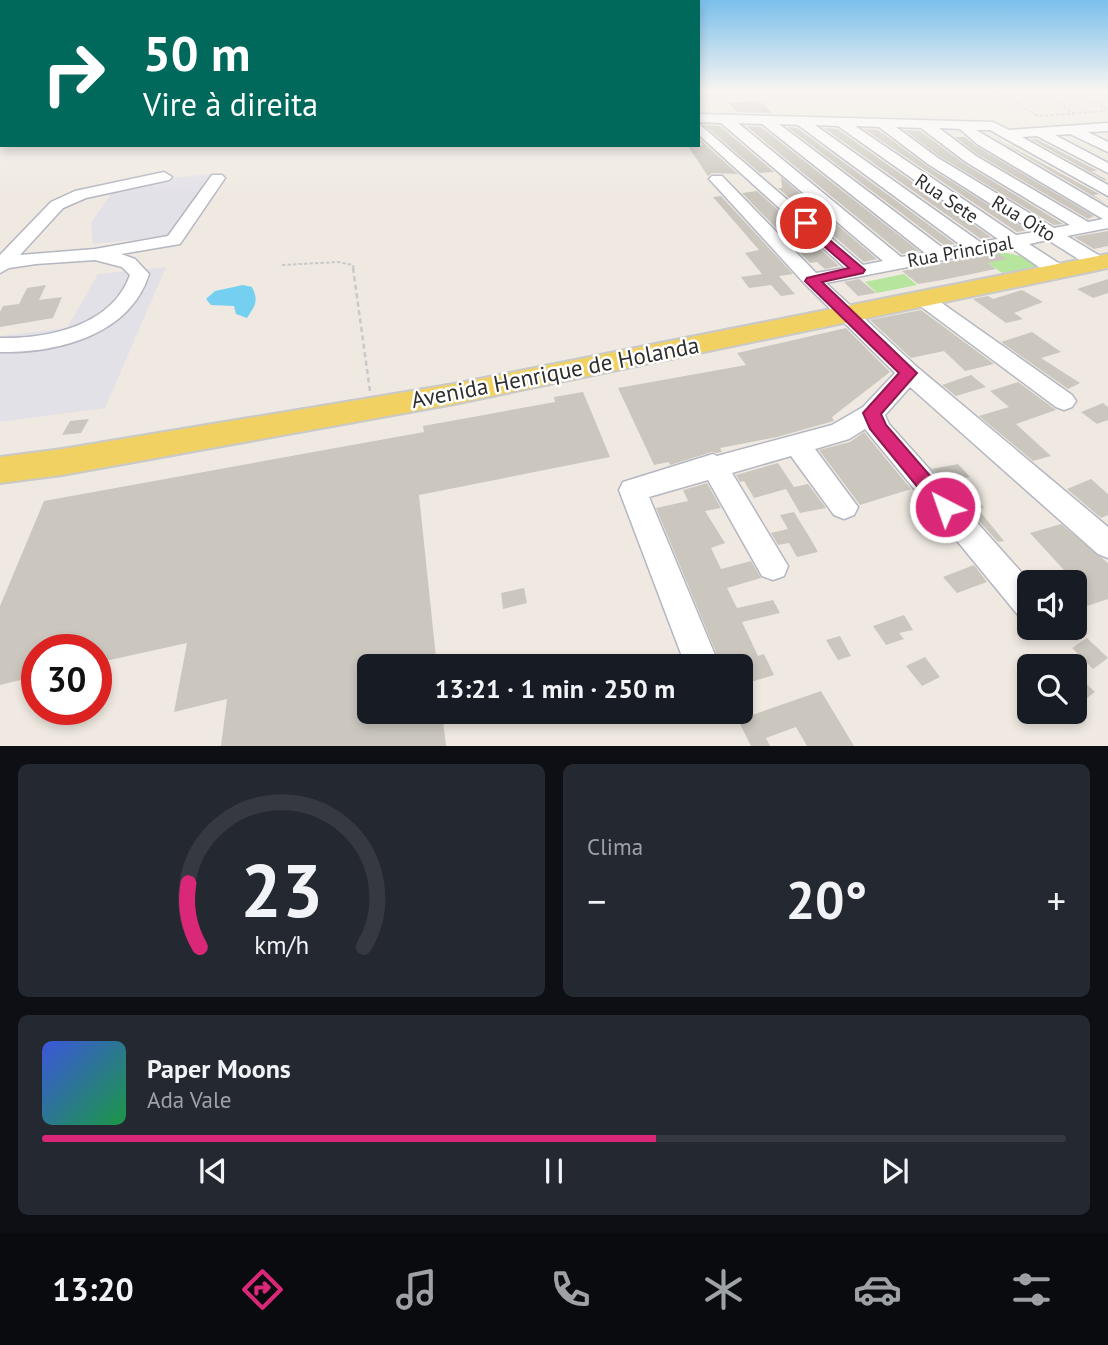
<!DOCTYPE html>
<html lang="pt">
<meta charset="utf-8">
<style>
:root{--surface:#171b24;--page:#242831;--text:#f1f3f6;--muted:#9ea1a6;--line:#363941;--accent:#db2777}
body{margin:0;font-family:"PT Sans",sans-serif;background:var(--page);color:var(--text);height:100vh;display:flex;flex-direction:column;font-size:26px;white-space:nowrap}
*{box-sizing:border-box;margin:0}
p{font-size:23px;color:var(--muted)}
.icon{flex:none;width:38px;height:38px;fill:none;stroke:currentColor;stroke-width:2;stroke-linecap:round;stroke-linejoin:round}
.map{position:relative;height:746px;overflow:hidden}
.details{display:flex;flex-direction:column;gap:18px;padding:18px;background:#0d0f14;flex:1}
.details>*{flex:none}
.top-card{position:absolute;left:0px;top:0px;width:700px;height:147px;box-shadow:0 4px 10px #0003;background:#00695c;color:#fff;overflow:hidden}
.controls{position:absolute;left:1017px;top:570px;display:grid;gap:14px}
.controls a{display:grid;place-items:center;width:70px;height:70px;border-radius:10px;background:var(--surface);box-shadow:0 4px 10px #0003;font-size:35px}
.speed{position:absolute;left:21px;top:634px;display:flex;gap:14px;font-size:35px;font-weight:700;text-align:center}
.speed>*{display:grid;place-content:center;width:91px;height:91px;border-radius:50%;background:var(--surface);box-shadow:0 4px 10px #0003;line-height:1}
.speed .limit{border:10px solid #d22;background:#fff;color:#111}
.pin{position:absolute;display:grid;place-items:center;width:60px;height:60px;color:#fff;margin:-30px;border:4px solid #fff;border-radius:50%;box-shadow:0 2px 7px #0007}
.me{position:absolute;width:77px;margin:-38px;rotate:319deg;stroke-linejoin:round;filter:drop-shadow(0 0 5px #0008)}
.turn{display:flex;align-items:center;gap:24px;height:147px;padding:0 28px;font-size:32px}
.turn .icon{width:91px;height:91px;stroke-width:2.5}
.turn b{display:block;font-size:49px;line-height:60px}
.big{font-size:52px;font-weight:700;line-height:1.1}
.details .tile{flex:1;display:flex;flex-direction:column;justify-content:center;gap:10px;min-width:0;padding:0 24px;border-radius:10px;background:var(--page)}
.details .dial{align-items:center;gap:0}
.dial svg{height:182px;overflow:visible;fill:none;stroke:var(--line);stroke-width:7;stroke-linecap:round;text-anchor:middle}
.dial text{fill:var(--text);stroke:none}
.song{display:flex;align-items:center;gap:21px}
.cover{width:84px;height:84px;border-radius:10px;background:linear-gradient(135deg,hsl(230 70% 55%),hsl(140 70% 35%))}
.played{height:7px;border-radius:4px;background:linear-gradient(90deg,var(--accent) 60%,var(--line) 60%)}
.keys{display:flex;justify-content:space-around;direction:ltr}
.heat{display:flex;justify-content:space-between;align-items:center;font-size:38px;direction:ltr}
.details .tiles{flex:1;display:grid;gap:18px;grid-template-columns:1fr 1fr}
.tile:last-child{grid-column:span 2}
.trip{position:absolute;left:357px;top:654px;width:396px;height:70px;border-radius:10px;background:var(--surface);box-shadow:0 4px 10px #0003;font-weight:700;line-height:70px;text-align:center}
.menu{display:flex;height:112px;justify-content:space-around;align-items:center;background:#090b0e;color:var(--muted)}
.menu .icon{width:49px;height:49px}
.menu .selected{color:var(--accent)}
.menu b{font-size:32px;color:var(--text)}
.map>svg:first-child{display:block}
</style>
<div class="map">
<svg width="1108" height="747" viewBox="0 0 1108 747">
<rect width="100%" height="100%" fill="#efe9e1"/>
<path fill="#e3e1e8" d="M211 174 167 236 93 244 91 223 113 191 171 182 173 178Z
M166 267 105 408 0 422V336L67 328 98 274Z"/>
<path fill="#b6e59e" d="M1003 252 1028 258 1042 267 1002 273 978 256Z
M904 274 917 285 877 293 865 282Z"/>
<path fill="#75cff0" d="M243 285 252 287C259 301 255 306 247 318L236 314 234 306 211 305 206 299 215 291Z"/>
<path fill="#cbc7bf" d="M755 101 762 103 773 113 737 112 728 103Z
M704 125 720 126 774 172 760 173Z
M746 126 761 127 919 251 902 254Z
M787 127 797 128 955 244 945 246Z
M824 128 837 129 991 237 981 239Z
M864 129 878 130 927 166 1028 230 1017 232Z
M904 130 920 131 965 164 1063 224 1054 225 939 156Z
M955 137H965L976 146 1094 216 1088 219 977 154Z
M993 137 1099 194 1093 195 1108 205Z
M698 139V138L738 174 712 173 708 176 687 145H703Z
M1031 139H1036L1098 171H1091L1107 180H1104Z
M781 177 877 259 864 262 778 188H782Z
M757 191 839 266 825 269 817 262 810 263 742 193Z
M721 196 793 274 779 276 795 294 781 296 771 285 749 288 741 277 762 274 745 253 759 250 713 197Z
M1108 231V246L1094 249 1074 237Z
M996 252 1007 259 988 263 996 269 942 280 918 284 902 271Z
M859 279 876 293 858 296 844 282Z
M1108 279V293L1093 298 1077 289Z
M46 285 39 300 62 297 53 318 0 327V312L3 306 19 304 27 288Z
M1022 290 1043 302 1014 313 1023 319 1006 323 973 299 988 296 993 299Z
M921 310 994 364 965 371 944 351 911 358 870 320Z
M846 328 890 372 832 417 834 421 777 437 720 448 722 452 717 453 712 452 670 465 669 462 654 465 618 388 746 365 737 353Z
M1032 332 1061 352 1041 358 1080 383 1068 389 1001 342Z
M971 375 986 387 956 396 942 385Z
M1018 382 1056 410 1016 424 1051 456 1033 461 979 416 1009 407 990 391Z
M583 392 610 457 419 495 437 667H369V712H442L446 746H221L227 699 174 712 187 643 96 663V649H37V676L0 685V606L44 501 424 432 423 426 555 402 554 397Z
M1103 403 1108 407V420L1097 424 1081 412Z
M89 419 81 433 62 435 70 421Z
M864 432 911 489 860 505 819 450 850 442Z
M778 463 794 487 808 484 826 508 800 513 786 489 754 498 744 481 740 482 736 475Z
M958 464 970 477 959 479 984 508 978 509 1004 541 998 542 932 469Z
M1091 479 1108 494V515L1101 518 1067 489Z
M707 483 721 508 705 511 725 543 711 548 721 569 751 561 761 578 727 588 737 608 773 600 780 613 742 622 758 656 764 654 774 675 740 685V667H722L656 508 688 501 683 490Z
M794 512 810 538 818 552 797 557 789 543 778 545 771 533 788 529 780 515Z
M1061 524 1108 563V599L1087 606 1074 593V581L1030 533Z
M974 565 987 582 957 593 943 577Z
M524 588 527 603 503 609 501 593Z
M904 615 913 630 899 633 904 639 886 645 873 626Z
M840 636 851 656 838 660 826 640Z
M1087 638 1108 658 1093 669 1072 648Z
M925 657 940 677 922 686 906 666Z
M1074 672 1095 692 1083 701 1074 693Z
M821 691 854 746H807L796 727 766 738 770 746H751L738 720Z"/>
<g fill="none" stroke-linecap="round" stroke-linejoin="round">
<g stroke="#b4b7c1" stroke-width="3">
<path id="minor" d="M698 114 993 122 1009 130 1108 123V131L1088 132 1108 142V152L1070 134 1055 135 1108 163V173L1037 136 1022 137 1108 185V196L990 130H976L1108 208V228L1067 236 1105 259 1107 263 1105 267H1091L1048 240 1029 244 1063 266 1065 270 1063 274H1049L1010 247 826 283 917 367 1108 527V558L1098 554 910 387 885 415 889 424 1031 583 1029 619 1018 615 865 429 849 439 815 449 858 507 854 515 844 519 834 515 791 456 732 473 788 566 784 576 773 580 762 576 708 480 649 497 720 667H686L619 490 623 482 713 454 717 456 832 425 863 407 895 373 805 284 712 182 709 179 712 176H722L816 273 845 268 698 134V123L863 265 883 261 721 123 698 122ZM738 123 762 124 925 253 901 257ZM779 124 798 125 962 246 944 249ZM815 125 838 126 998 239 980 242ZM855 126 879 127 928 164 1035 232 1016 235ZM896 127 921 128 966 162 1070 225 1054 228 938 158ZM939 128 960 129 977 144 1103 219 1088 222 976 156Z
M164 172 172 177 169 180 86 198 63 208 20 255 95 249 168 236 212 175H222L225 178 180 244 121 254 135 259 149 274C130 335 58 353 0 352V338C48 339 112 326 130 275L122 267 95 260 36 264 9 268 0 273V255L51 202 75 191Z
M922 292 929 294 1072 395 1076 401 1072 407 1064 410 1056 407 915 302 912 298 915 294Z"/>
</g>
<g stroke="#c9c9c9" stroke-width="4">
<path id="major" d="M1108 254V268L454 404 62 475 0 483V457L62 449 454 384Z"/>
</g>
<path stroke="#c9c9c9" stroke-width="2" stroke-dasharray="3.5 2" stroke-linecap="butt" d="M997 91 1038 116 1105 111V107L1086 98 1080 91
M1040 91 1075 114
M282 265 338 262 353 265 354 270"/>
<path stroke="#c9c9c9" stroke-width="2.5" stroke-dasharray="5 3.5" stroke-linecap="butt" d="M353 268 370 391"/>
<use href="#minor" fill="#fff" fill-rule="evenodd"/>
<use href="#major" fill="#f2d163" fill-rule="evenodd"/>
</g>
<linearGradient id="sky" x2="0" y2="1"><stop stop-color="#7abfeb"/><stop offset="0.46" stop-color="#f8f5f2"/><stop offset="1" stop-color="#f8f5f2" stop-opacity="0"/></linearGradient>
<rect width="1108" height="196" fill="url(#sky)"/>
<path fill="#db2777" stroke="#8e194d" stroke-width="2" d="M806 220 865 270 863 273 822 282 917 373 881 414 886 425 952 501 955 507 952 512 945 515 938 512 870 429 863 413 899 373 805 281 807 278 849 268 801 226 800 223Z"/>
<g text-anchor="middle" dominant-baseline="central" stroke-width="5" stroke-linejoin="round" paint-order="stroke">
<g font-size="19" fill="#2e2e2e" stroke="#fff">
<text transform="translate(947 198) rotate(34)">Rua Sete</text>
<text transform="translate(1024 218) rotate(31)">Rua Oito</text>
<text transform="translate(960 251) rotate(-10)">Rua Principal</text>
</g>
<g font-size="23" fill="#2e2e2e" stroke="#fff">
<text transform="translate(555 372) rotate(-11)">Avenida Henrique de Holanda</text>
</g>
</g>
</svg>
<div class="controls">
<a><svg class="icon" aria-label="sound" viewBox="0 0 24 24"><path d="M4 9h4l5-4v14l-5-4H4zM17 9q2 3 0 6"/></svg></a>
<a><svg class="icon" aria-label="search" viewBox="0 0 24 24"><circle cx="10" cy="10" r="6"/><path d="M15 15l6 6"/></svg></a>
</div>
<div class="speed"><div class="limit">30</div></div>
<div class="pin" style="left:806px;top:223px;background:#d93025"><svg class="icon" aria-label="arrive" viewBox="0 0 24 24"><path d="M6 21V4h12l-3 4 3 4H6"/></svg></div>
<svg class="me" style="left:945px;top:507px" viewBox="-20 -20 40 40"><circle r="17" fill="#db2777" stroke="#fff" stroke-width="3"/><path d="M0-11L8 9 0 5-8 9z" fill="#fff"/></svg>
<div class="trip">13:21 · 1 min · 250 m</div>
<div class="top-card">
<div class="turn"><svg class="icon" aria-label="right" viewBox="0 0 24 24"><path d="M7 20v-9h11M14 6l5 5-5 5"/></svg><div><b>50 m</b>Vire à direita</div></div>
</div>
</div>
<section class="details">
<div class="tiles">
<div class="tile dial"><svg viewBox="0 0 100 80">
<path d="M14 69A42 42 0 1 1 86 69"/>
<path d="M14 69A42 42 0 0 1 9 41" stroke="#db2777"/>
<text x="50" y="56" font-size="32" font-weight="700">23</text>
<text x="50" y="72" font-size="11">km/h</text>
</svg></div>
<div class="tile"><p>Clima</p>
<div class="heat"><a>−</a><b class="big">20°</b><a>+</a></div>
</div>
<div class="tile">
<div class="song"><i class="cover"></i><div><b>Paper Moons</b><p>Ada Vale</p></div></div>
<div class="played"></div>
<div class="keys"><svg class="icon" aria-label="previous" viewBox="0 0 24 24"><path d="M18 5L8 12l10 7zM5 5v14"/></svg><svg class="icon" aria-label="pause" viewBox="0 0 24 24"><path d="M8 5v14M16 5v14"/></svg><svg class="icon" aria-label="next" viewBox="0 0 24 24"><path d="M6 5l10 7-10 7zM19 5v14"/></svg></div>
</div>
</div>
</section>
<nav class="menu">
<b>13:20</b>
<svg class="icon selected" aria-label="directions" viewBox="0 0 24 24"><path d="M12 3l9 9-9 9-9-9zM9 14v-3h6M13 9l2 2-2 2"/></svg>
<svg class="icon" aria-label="music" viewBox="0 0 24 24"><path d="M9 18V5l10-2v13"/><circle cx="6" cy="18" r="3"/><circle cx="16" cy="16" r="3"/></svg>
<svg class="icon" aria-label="phone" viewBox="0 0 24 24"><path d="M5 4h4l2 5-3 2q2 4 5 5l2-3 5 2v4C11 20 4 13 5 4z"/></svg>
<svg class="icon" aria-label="climate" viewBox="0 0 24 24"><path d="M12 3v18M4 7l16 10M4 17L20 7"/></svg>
<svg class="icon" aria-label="car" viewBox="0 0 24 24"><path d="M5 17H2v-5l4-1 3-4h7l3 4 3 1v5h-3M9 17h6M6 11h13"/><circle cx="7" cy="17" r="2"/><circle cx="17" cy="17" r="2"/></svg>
<svg class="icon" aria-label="filters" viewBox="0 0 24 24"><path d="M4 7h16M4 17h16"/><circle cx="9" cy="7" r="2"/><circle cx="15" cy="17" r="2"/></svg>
</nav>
